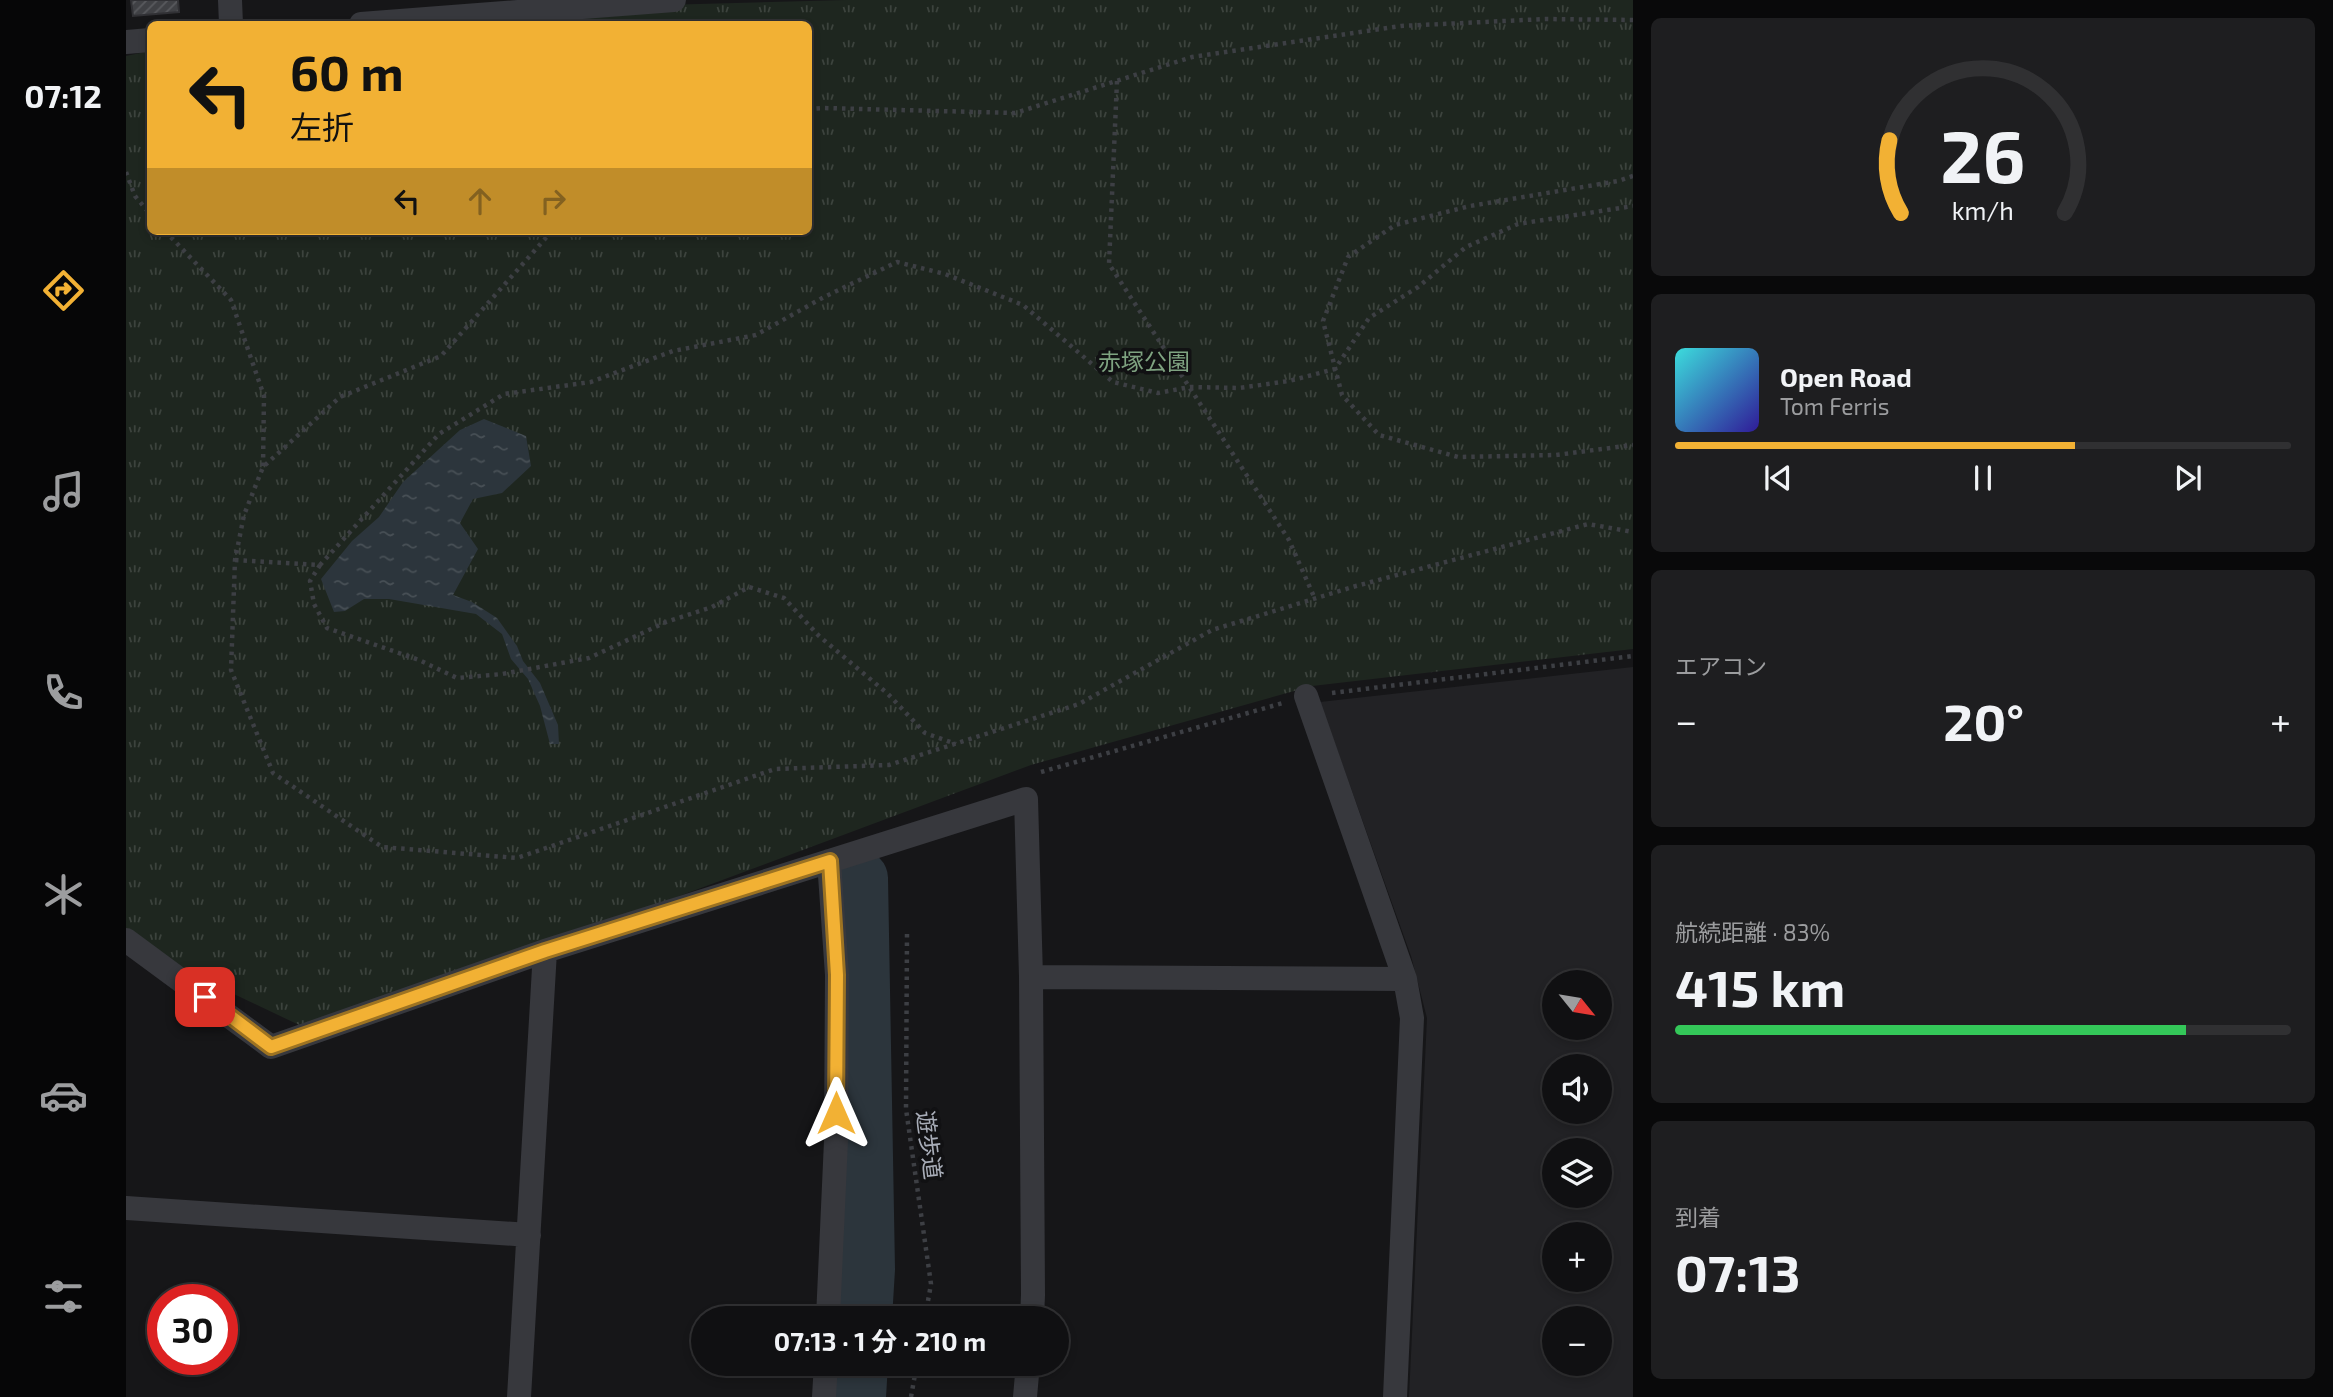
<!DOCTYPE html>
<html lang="ja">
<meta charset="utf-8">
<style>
:root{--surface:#101012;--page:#1e1e20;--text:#f1f3f6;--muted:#9c9d9f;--line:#303032;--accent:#f2b134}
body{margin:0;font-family:"Exo 2","Noto Sans JP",sans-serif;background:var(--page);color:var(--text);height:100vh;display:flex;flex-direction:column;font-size:26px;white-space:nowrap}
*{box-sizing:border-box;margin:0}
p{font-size:23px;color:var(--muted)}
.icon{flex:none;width:38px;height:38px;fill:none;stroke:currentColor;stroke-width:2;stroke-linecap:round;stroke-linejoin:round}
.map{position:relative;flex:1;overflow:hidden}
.drawer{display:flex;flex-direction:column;gap:18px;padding:18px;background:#09090a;width:700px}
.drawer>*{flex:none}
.hud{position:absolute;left:21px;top:21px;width:665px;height:214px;border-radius:10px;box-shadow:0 4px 10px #0003,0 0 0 2px var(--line);background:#f2b134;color:#111;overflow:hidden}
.needle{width:46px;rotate:120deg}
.controls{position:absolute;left:1416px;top:970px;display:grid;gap:14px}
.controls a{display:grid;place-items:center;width:70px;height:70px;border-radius:50%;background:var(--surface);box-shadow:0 4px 10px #0003,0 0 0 2px var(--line);font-size:35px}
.speed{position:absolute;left:21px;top:1284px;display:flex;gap:14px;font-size:35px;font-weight:700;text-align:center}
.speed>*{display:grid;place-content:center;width:91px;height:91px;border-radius:50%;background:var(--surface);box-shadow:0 4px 10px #0003,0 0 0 2px var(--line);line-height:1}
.speed .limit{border:10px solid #d22;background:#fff;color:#111}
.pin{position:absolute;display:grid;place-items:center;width:60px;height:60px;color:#fff;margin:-30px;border-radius:14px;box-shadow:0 4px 10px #0006}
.me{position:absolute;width:77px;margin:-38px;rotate:0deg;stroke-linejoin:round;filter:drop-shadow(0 0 5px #0008)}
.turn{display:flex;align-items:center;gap:24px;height:147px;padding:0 28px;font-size:32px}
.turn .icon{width:91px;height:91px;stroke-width:2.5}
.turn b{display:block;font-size:49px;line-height:60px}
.lanes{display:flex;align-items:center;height:66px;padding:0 28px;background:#0003;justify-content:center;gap:35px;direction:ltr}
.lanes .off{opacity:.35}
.big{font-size:52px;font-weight:700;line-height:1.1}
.drawer .card{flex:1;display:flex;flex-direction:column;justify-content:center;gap:10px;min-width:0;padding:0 24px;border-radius:10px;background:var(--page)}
.drawer .dial{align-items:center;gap:0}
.dial svg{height:182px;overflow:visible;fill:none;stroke:var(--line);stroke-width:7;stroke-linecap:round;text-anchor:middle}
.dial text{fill:var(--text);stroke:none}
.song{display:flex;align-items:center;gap:21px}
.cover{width:84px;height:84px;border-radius:10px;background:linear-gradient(135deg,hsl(180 70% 55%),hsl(250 70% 35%))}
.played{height:7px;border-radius:4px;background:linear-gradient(90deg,var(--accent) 65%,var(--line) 65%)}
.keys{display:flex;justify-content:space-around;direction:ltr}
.heat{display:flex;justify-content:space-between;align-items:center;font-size:38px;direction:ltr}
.charge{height:10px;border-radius:5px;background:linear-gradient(90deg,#34c759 83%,var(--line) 0)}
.trip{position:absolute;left:565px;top:1306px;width:378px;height:70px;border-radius:35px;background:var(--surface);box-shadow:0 4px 10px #0003,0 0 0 2px var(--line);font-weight:700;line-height:70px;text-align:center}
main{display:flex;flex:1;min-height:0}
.dock{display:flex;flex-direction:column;width:126px;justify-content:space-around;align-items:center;background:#060607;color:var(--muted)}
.dock .icon{width:49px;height:49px}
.dock .on{color:var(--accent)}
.dock b{font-size:32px;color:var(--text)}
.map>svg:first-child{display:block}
</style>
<main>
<nav class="dock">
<b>07:12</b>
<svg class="icon on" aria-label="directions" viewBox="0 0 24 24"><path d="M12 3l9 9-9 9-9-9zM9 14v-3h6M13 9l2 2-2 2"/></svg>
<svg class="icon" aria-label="music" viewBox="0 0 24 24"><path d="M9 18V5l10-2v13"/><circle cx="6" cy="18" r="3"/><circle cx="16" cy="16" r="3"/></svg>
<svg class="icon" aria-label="phone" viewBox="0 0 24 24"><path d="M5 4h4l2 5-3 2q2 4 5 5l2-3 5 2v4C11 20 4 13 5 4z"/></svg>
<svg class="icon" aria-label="climate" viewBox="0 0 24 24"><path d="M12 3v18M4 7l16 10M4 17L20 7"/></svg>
<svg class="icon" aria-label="car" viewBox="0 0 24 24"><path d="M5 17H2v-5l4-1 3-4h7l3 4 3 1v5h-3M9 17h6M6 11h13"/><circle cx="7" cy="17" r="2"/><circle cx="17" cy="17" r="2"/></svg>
<svg class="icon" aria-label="filters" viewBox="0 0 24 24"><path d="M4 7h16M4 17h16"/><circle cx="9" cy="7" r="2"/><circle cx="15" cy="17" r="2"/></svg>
</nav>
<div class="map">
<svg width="1507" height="1397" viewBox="0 0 1507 1397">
<defs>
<pattern id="grass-tufts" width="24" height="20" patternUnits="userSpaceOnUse" patternTransform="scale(1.75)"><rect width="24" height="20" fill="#1e261f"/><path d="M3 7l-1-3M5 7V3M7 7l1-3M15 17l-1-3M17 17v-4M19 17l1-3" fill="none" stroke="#3c433d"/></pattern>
<pattern id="water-ripples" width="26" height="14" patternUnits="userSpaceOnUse" patternTransform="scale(1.75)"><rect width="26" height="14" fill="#2c353c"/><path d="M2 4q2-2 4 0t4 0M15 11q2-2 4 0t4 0" fill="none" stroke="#485056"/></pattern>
<pattern id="building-hatch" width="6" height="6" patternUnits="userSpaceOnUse" patternTransform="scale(1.75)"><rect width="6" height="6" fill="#404145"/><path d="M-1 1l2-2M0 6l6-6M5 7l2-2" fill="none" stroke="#595a5e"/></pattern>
</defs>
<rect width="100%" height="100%" fill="#161618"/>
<path fill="#222225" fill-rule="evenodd" d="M1507 667V1397H1283L1301 1018 1285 956 1194 702ZM1428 982H1474V1027H1428ZM1428 1066H1474V1111H1428ZM1428 1150H1474V1195H1428ZM1428 1234H1474V1279H1428ZM1428 1318H1474V1363H1428Z"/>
<path fill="url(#grass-tufts)" d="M721 0H1507V649L1186 686 905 765 188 1032 0 943V56L24 51V231H682V24H235L464 7Z"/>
<path fill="url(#water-ripples)" d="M358 419 400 436 405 466 376 493 347 499 334 523 352 549 327 595 346 602 371 618 391 646 397 661 414 683 432 725 433 744H424L414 706 402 679 385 659 376 634 350 614 263 599H238L219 611 208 612 195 579 226 541 253 517 277 482 334 430Z"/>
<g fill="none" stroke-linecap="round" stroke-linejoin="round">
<path stroke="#2c353c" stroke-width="54" d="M735 878 742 1269 739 1318
M733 1397 735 1363"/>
</g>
<path fill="url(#building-hatch)" stroke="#303034" stroke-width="2" d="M5 0H52L53 12 7 16Z"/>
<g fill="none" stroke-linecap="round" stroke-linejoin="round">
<path stroke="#3d3f44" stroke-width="4.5" stroke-dasharray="3.5 5" stroke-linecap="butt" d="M991 81 983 264 1163 540 1189 599
M682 109 697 108 889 113 1066 57 1275 26 1419 19 1507 20
M0 172 9 196 24 214
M1507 176 1492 181 1344 206 1269 225 1222 257 1197 321 1216 395 1253 435 1332 457 1430 455 1507 445
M39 231 105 300 138 396 137 466
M426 231 315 356 214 397 137 467 118 515 109 560 105 670 147 773 256 847 391 858 649 769 763 765 953 704 1086 630 1230 586 1462 524 1507 532
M109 560 194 565 313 434 378 394 465 382 547 351 630 335 698 297 771 262 819 274 897 305 987 382 1032 393 1064 387 1113 388 1163 381 1209 369 1243 318 1292 287 1340 247 1392 224 1507 206
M194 565 184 581 188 604 201 628 293 660 331 678 376 674 463 658 540 622 586 607 623 587 658 598 693 636 762 694 799 733 830 744
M1206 693 1507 656
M915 772 1157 703
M781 934 780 1109 805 1284 799 1318
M785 1397 791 1363"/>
<path stroke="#37383d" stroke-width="24" d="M104 0 105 24
M235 24 548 0
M0 42 24 40
M1180 696 1279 979 1286 1018 1269 1397
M0 940 145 1047 419 951 900 799 905 977 907 1295 906 1318
M905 977 1279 979
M0 1208 403 1235
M702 1318 710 1141 711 975 703 861
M393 1397 419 951
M698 1397 700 1363
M899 1397 902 1363"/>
</g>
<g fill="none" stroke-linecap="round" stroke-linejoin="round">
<g stroke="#9d7322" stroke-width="18">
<path id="route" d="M79 997 145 1047 419 951 704 861 711 975 710 1113"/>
</g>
<use href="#route" stroke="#f2b134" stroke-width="12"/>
</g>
<g text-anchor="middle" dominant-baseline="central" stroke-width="7" stroke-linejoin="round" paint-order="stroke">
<g font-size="23" fill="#7fa381" stroke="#111113">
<text x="1018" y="361">赤塚公園</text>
</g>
<g font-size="23" fill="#a8adb8" stroke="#111113">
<text transform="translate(804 1145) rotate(83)">遊歩道</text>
</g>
</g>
</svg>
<div class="controls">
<a><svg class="needle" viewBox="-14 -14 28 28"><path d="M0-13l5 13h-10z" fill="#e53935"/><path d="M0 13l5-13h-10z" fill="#9c9d9f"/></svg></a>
<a><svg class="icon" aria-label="sound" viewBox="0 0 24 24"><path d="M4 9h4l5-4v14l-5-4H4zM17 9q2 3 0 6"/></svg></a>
<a><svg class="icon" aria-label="layers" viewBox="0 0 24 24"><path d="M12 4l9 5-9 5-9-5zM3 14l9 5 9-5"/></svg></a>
<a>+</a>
<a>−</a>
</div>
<div class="speed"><div class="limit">30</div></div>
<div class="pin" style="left:79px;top:997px;background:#d93025"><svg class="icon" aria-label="arrive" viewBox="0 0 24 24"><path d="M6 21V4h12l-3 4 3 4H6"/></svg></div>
<svg class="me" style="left:710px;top:1113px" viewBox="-20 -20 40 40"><path d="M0-17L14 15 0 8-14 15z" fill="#f2b134" stroke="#fff" stroke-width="4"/></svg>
<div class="trip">07:13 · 1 分 · 210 m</div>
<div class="hud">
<div class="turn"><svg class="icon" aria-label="left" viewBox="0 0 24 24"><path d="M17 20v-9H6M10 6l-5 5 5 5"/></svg><div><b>60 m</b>左折</div></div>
<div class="lanes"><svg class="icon" aria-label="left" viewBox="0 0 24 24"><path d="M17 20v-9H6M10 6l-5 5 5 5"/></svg><svg class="icon off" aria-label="ahead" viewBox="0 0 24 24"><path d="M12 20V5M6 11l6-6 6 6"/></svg><svg class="icon off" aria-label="right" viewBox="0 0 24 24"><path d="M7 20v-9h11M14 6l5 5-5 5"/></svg></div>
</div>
</div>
<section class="drawer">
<div class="card dial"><svg viewBox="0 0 100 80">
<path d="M14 69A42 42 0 1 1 86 69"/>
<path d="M14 69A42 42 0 0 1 9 37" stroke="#f2b134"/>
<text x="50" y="56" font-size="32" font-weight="700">26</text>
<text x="50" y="72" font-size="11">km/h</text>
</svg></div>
<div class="card">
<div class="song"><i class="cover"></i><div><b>Open Road</b><p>Tom Ferris</p></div></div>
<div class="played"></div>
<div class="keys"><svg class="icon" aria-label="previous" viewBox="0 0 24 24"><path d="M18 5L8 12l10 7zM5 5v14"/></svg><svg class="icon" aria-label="pause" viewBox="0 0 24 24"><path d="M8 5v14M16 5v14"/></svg><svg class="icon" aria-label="next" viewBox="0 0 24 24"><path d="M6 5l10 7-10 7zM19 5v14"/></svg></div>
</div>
<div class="card"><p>エアコン</p>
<div class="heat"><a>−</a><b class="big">20°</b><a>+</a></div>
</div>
<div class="card"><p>航続距離 · 83%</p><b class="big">415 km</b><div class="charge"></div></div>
<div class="card"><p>到着</p><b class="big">07:13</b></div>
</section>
</main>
